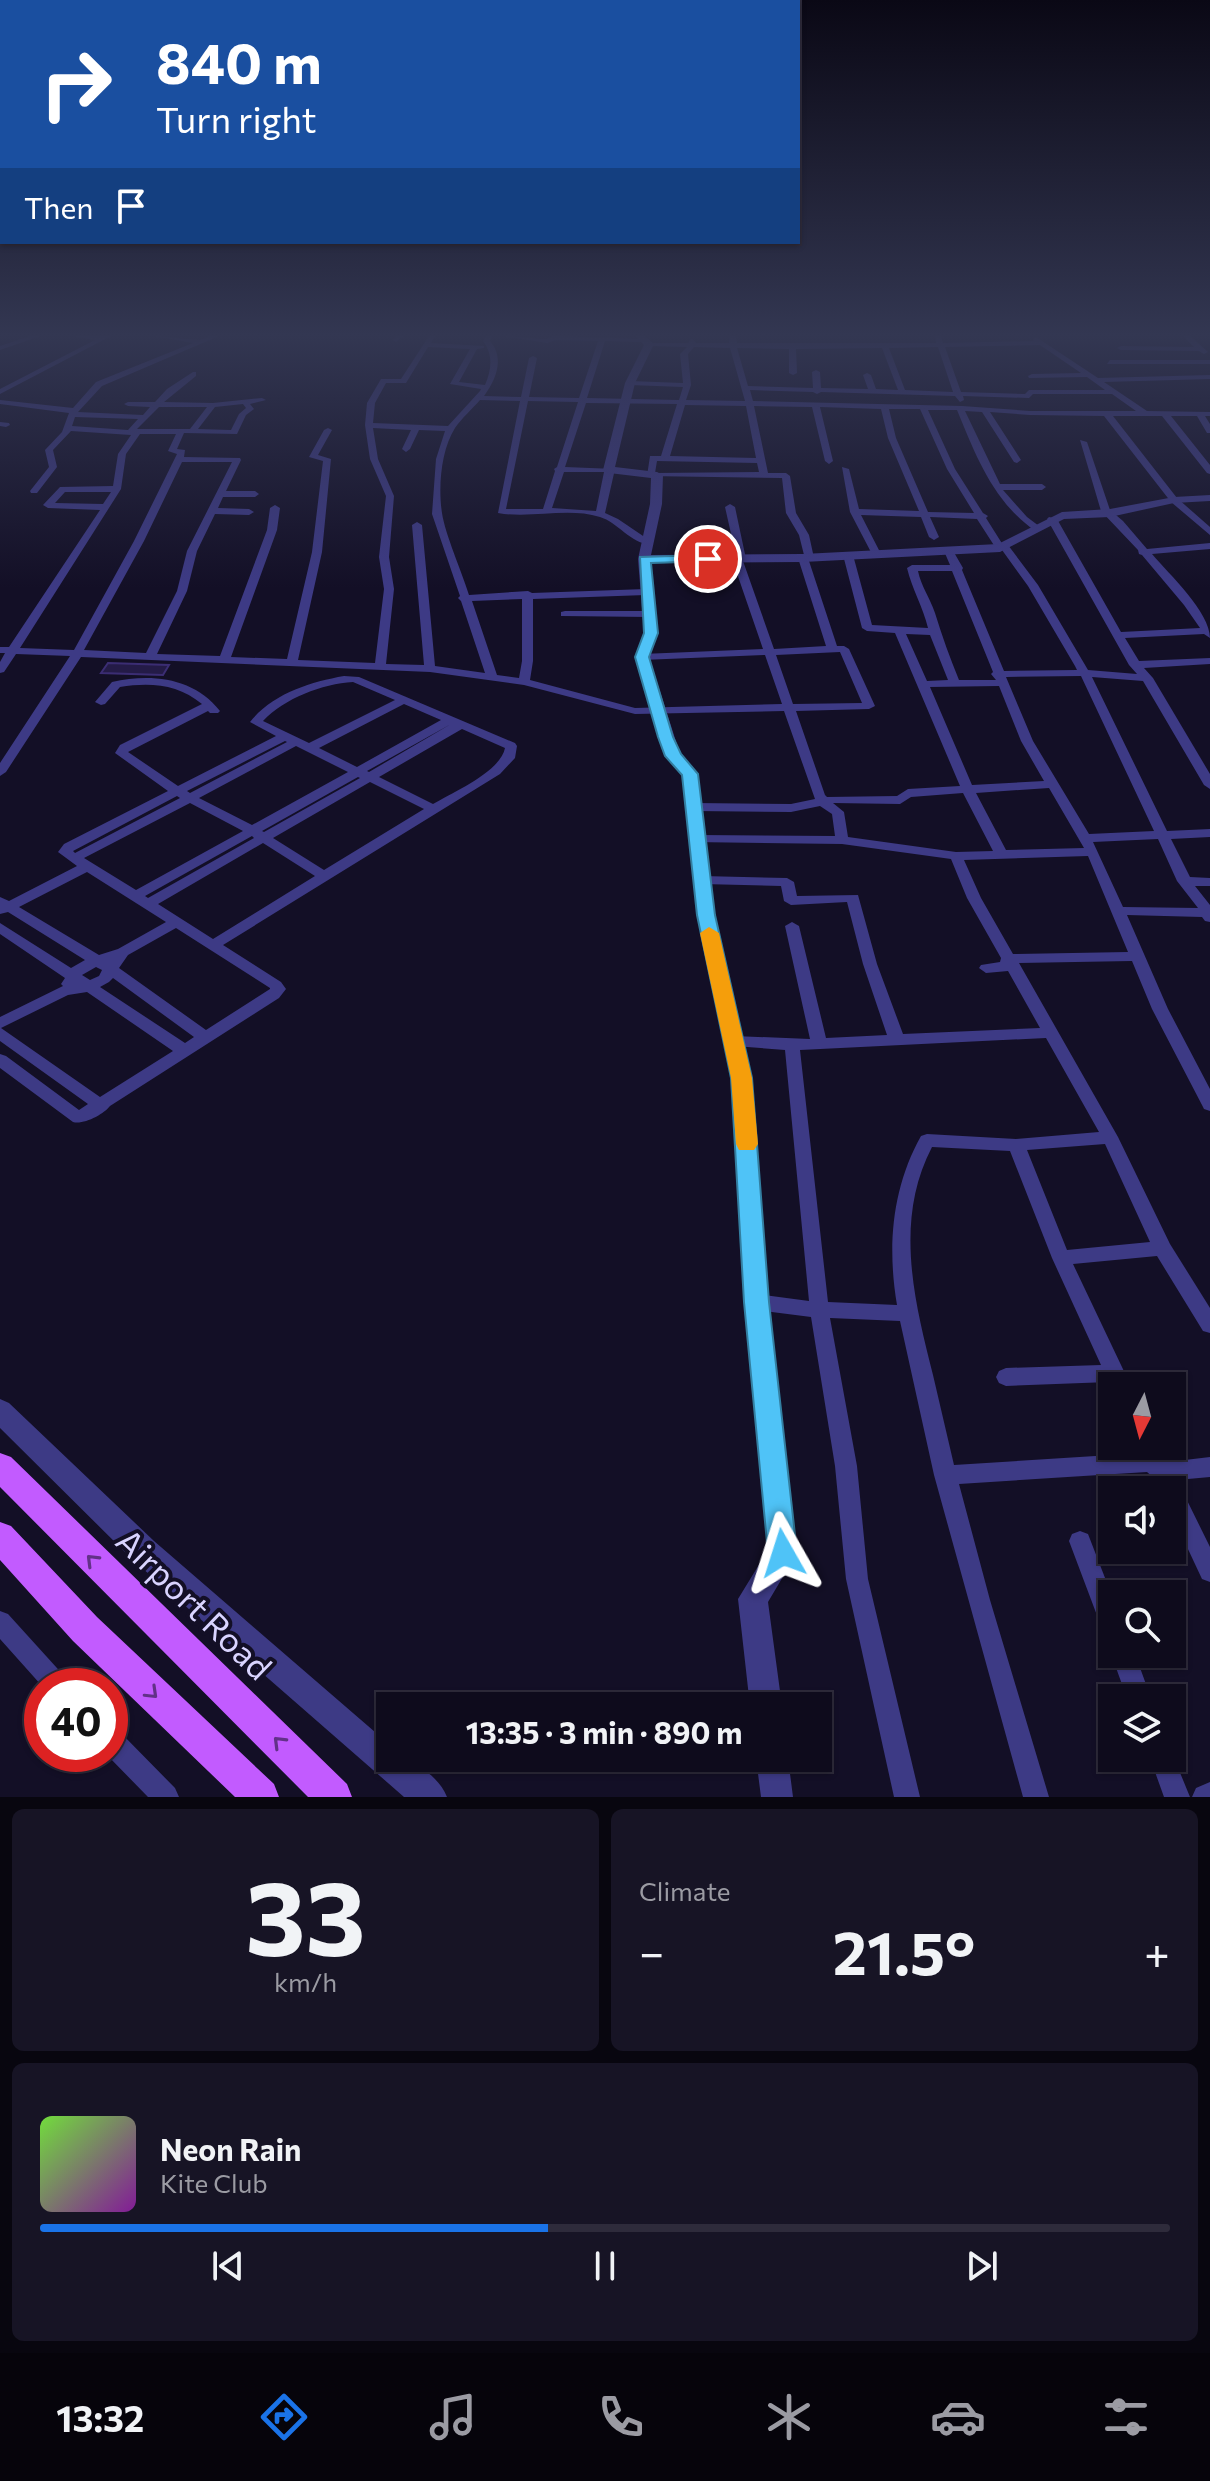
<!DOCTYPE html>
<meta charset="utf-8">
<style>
:root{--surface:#0e0b1c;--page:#171425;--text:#f1f3f6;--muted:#9b9ba3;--line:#2e2b3b;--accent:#1a73e8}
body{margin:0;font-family:Commissioner,sans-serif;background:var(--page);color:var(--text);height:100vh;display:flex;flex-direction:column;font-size:30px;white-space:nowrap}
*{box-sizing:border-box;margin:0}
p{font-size:26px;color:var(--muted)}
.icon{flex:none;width:44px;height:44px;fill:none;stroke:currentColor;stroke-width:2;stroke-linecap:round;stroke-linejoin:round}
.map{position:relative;height:1797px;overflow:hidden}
.side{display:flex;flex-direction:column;gap:12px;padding:12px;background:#08060f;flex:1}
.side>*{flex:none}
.hud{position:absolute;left:0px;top:0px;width:800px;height:244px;box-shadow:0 2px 6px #0004,0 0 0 2px var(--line);background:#1a4fa0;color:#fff;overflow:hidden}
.needle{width:52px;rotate:186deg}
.controls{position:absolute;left:1098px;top:1372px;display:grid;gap:16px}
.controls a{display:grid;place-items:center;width:88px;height:88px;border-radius:0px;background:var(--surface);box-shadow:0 2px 6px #0004,0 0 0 2px var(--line);font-size:40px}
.speed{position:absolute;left:24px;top:1668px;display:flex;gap:16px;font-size:40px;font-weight:700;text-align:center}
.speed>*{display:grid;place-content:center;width:104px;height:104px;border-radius:50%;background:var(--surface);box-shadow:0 2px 6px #0004,0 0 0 2px var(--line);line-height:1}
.speed .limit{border:12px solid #d22;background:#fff;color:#111}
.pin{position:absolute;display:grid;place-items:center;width:68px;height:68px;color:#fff;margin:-34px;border:4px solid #fff;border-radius:50%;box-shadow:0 2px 8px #0007}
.me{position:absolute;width:88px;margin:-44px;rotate:354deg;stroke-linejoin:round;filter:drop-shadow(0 0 6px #0008)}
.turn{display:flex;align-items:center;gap:28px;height:168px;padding:0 24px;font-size:36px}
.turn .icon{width:104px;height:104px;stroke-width:2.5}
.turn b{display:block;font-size:56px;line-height:68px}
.then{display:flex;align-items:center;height:76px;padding:0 24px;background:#0003;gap:16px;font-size:30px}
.big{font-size:60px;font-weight:700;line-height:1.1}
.side .widget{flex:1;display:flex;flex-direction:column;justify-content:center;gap:12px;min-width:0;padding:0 28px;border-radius:12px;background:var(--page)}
.side .dial{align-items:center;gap:0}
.dial b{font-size:104px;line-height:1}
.song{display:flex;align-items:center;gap:24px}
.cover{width:96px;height:96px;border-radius:12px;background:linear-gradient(135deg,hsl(100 70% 55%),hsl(290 70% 35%))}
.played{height:8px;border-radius:4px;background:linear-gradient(90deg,var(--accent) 45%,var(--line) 45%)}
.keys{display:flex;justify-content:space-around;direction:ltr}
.heat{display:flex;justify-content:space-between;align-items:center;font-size:44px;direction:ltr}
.side .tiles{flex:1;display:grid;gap:12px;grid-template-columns:1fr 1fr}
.widget:last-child{grid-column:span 2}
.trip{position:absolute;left:376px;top:1692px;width:456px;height:80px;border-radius:0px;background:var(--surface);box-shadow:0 2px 6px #0004,0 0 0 2px var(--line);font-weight:700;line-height:80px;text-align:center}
.menu{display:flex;height:128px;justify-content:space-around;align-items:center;background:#06040b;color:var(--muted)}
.menu .icon{width:56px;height:56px}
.menu .on{color:var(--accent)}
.menu b{font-size:36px;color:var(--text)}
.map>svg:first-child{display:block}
</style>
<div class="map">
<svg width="1210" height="1797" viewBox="0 0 1210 1797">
<rect width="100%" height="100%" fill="#130f26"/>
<path fill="#241b47" stroke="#3b2d73" stroke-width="2" d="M108 663 169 665 163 675 101 673Z"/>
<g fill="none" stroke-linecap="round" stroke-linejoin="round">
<path fill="#3d3a85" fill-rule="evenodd" d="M30 336H40L0 350V346Z
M72 336H111L0 394V389L95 340Z
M154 336 200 340 210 336H219L102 386 78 412 143 415 150 407 128 406 124 404 128 402H155L167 389 193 372H196V376L164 402 213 403 262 398 266 400 250 404 254 409 246 415 237 434 184 433 177 449 185 450 184 457 240 458 241 460 226 491H255L259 494 255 497H223L218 508 249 509 254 512 249 515 215 514 197 551 187 591 157 654 220 656 267 530 270 508 275 505 280 508 277 530 231 657 287 659 312 552 323 461 309 457 324 430 328 428 332 430 318 455 331 459 322 552 298 660 375 663 384 589 379 557 386 496 370 459 365 425 367 403 381 379H401L429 336H435L431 343 484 346V348L477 349 459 382 485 385C492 369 493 354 483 341L486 336H492L490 341C505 358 496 380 484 396L521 397 529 358 533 356 537 358 529 397 579 398 598 341 556 340 547 343 503 336 546 339 554 336 646 339 644 342 605 341 587 398 679 400 683 387 630 385 626 383 630 381 683 383 680 354 687 347 649 346 647 343H688L692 338 696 343H729L730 336H736L737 343H936L935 336H941L943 343 1034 341 1033 339 1036 337 1098 378 1210 375V379L1104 382 1147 411 1210 412V416H1205L1210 424V433H1207L1197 416H1171L1210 465V474L1207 473 1162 416H1113L1177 498 1210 527V535L1171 502 1104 416 1030 415 990 412 1021 460 1017 463 1014 462 982 412 965 411 1000 484H1042L1046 487 1042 490H1003L1027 517 1043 529 1035 531C993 501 976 456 957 410H928L955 469 983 513 988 516 986 518 1003 545H1008L1038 585 1088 670 1137 674 1129 665 1047 519 1049 517 1057 519 1121 632 1200 628 1184 605 1142 555 1139 554 1138 550 1101 511 1080 440 1087 442 1110 510 1123 521 1147 549 1210 543V549L1152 554C1169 574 1210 612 1210 638L1204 634 1125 638 1139 661 1210 658V664L1144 668 1153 678 1210 774V789L1204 785 1143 681 1092 677 1167 831 1210 829V837L1171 839 1190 877 1210 878V886H1195L1210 905V922L1205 921 1202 917 1127 915 1168 1009 1210 1089V1111L1204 1109 1202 1105 1152 1009 1132 961 1019 963 1118 1137 1170 1244 1210 1308V1333L1203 1331 1157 1256 1073 1264 1131 1386H1112V1388L1109 1382 1006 1386 999 1383 996 1377 999 1371 1006 1368 1101 1365 1052 1258 1010 1151 932 1147C894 1220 914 1300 933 1375 940 1405 947 1435 954 1465L1143 1453 1140 1446H1161L1168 1462 1210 1457V1477L1177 1480 1210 1547V1582L1202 1579 1172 1515V1490H1160L1155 1479 1147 1472 959 1484 990 1600 1049 1797H1023L934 1475 900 1321 830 1318 857 1466 868 1579 920 1797H894L846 1579 835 1466 811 1317 757 1310 750 1308 747 1302 750 1296 757 1294 809 1301 785 1050 734 1046 728 1045 726 1041 728 1037 734 1036 810 1039 785 926 792 922 799 926 826 1038 887 1035 863 964 847 902 791 905 784 901 781 886 702 884 695 880 702 876 787 878 794 882 797 896 858 895 877 964 903 1034 1040 1028 1008 971 986 973 979 968 981 965 1000 962 1001 958 967 898 951 859 842 844 692 842 690 839 697 835 835 836 832 814 820 806 791 812 694 811 688 807 694 803 791 804 815 799 784 711 635 714 524 685 430 672 81 657 6 772 0 776V763L70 656 16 654 4 672 0 673V662L5 653H0V647H9L100 510 48 508 43 505 60 487 113 486 118 454 131 435 71 431 53 450 57 467 37 493H31L30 491 49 467 45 450 62 432 69 413 0 404V400L73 408 96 382 193 343ZM1040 345 1081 373 1032 374 1028 376 1029 378 1087 377 1105 390H1029L1025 394 961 392 945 347ZM428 347 470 349 450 384 481 389 480 391 448 426 373 423 375 403 386 383H406ZM694 347 730 348 745 401 686 400 691 385 688 354ZM938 347 953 392 905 390 889 348ZM737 348 789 349V373L793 375 797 373 796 349 882 348 898 390 876 389 871 375 867 373 863 375 868 389 821 388 820 372 816 370 812 372 813 388 748 386ZM750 390 813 392 817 394 821 392 955 396 960 402 964 400 963 396 1029 398 1033 394H1112L1136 411H1030L962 406 753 401ZM480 400 520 401 498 513C531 519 567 507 600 517 617 522 632 544 649 544V540L618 519 605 513 615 469 565 467 586 403 677 404 661 456H650L647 476 782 478 786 513 799 535 804 555 798 558 826 646 774 649 743 561 746 559 735 507 730 504 725 507 736 556 732 559 763 649 642 654 637 657 642 660 765 655 782 704 635 708 530 680 533 661V599L646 595 651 592 646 589 532 593 528 591 469 595C462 572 445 534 442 513 438 487 441 450 455 428 462 418 472 409 480 400ZM528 401 578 402 557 467 554 469 555 471 543 509H506ZM243 404 246 408 239 414 231 430 198 429 215 407ZM685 405 746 406 756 458 670 456ZM754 406 812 407 825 461 829 464 833 461 820 407 881 409 888 438 919 511 859 509 849 469 842 467 850 512 873 556 881 554 861 515 921 517 929 537 934 540 939 537 930 517 977 519 997 550H1002L1028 586 1075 666 1077 670 1004 671 962 570 963 568 952 549 949 548 944 551 950 565H912L907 568C912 589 923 607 928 628L872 625 853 555 845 553 843 555 862 628 867 631 895 633 960 786 908 789 897 796 827 797 825 795 796 711 869 709 875 706 849 649 844 646H837L809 561 814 558 809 535 796 513 790 476 786 473H768ZM159 407H207L190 429H137ZM889 409H920L947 469 974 513 928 512 896 438ZM75 417 138 419 128 430 72 426ZM373 428 411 430 402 449 406 452 410 449 419 430 445 431 436 459 432 514 460 596 458 598 461 601 485 673 435 666 422 525 417 522 412 525 424 665 386 664 394 589 389 557 394 496 378 459ZM140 434H176L168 451 177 454 134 541 74 650 20 648 121 489 126 454ZM657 461 757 463 759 472 655 473ZM182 462H232L187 551 177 591 146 653 84 650 144 541ZM564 472H604L596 511 552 508ZM65 492H111L103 504 55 503ZM918 571H952L993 672 991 674 996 680H959C950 658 942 636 935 613 930 598 921 586 918 571ZM522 599V661L519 678 497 675 472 601ZM906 634 930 635 948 680 927 681ZM840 652 862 703 793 704 776 655ZM1081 676 1154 831 1089 834 1033 741 1006 677ZM999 686 1021 741 1044 781 972 785 930 687ZM1049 788 1084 848 1006 850 976 793ZM963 793 993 851 956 852 848 837 844 812 833 803 900 804 911 797ZM1158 839 1177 881 1198 908 1123 907 1093 842ZM1088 856 1128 952 1013 954 981 898 964 860ZM1046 1038 1099 1132 1016 1139 927 1134 921 1136C892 1188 887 1246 897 1305L828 1302 800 1050ZM1105 1144 1150 1242 1067 1250 1027 1150Z
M396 336H403L396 342 393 340Z
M1183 336H1190L1208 352 1204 354 1199 351 1121 350 1117 348 1121 346 1194 347Z
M1110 360H1210V364H1107Z
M0 422 9 423 10 425 6 427 0 426Z
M565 611H650L655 614 650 617 561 616V612Z
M344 676 359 677 515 743 517 746 515 758 500 774 223 945 281 982 286 989 279 998 110 1106C104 1114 84 1125 73 1122L0 1068V1054L6 1056 79 1110 88 1104 0 1041V1017L63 986 61 984 65 978 0 934V923L71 968 85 960 8 912 0 914V897L9 901 77 866 58 852 64 844 168 791 115 753 120 745 202 704C178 684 150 682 120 687L105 704 101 705 95 702 112 682C152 673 194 678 220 711L218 713H210L208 711 128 752 178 786 276 736 250 722C272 694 310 682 344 676ZM353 682 395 700 309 743 263 721C285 698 322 684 353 682ZM404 704 441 720 357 767 319 748ZM451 724 369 772 367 771ZM462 729 505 748C501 771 454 792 433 804L379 777ZM285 741 287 742 190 793 187 791ZM296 746 348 772 252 825 199 798ZM358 777 360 778 264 832 262 831ZM370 782 424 809 324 870 273 838ZM177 796 180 798 75 853 73 851ZM190 803 243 831 136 890 84 858ZM252 836 254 838 148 898 145 896ZM263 843 315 876 213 939 158 904ZM87 872 166 922 118 949 99 955 19 907ZM176 928 270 988V989L206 1030 119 968 128 955ZM96 967 102 970 99 976 90 980 82 975ZM113 978 194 1037 185 1043 100 987 109 982ZM87 992 173 1051 100 1097 1 1028 68 995Z
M1080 1531 1088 1534 1112 1596V1638L1104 1634 1069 1541 1072 1534Z
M0 1611 8 1614 66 1678 70 1686H42L0 1639Z
M1112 1652V1654H1135L1151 1698H1127L1111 1654Z
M110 1728 119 1731 175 1788 179 1797H148L106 1754H110Z
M1172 1752 1174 1758 1190 1797H1164L1150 1758H1172Z
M1210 1782V1797H1192L1196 1788Z"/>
<path fill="#3d3a85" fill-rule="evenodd" d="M636 336H645L654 344 635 383 615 467 657 472 663 475 662 504 651 555 803 554 998 544 1062 512 1110 509 1174 497 1210 495V501L1174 503 1110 517 1064 519 1000 552 803 562 651 563 658 633 649 657 680 754 698 774 715 915 752 1078 769 1302 797 1553 768 1602 782 1706H750L738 1599 768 1550 745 1302 732 1078 697 915 682 775 665 756 635 657 644 633 638 559 650 504 651 478 609 473 603 470 625 383 644 345Z
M0 1399 9 1403 154 1541 390 1745V1758C412 1758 439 1776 447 1797H404L134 1561 0 1428Z
M756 1758H788L793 1797H761Z"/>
<path fill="#c25bff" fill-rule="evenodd" d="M0 1453 11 1457 347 1784 352 1797H308L0 1487Z
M0 1522 11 1526 97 1617 274 1784 279 1797H235L73 1641 0 1560Z"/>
</g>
<defs><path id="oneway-chevron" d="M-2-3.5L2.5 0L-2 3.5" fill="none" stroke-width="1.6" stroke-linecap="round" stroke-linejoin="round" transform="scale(2)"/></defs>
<g stroke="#623188">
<use href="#oneway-chevron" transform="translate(92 1560) rotate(-135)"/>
<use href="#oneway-chevron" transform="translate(152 1693) rotate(44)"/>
<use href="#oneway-chevron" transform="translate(279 1742) rotate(-135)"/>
</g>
<linearGradient id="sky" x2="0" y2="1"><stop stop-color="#0a0815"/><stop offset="0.57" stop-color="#333752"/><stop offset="1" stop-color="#333752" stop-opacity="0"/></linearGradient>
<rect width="1210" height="588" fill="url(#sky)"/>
<path fill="#4fc3f7" stroke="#337fa1" stroke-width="2" d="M708 555 713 556V561L651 563 658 633 649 657 673 737 681 754 698 774 715 915 752 1078 769 1302 797 1553 793 1563 783 1567 773 1563 768 1553 744 1302 731 1078 697 915 682 775 665 756 658 737 635 657 644 633 640 557Z"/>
<path fill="#f59e0b" d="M709 927 719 933 752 1078 758 1144 754 1150H739L736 1144 731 1078 700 933Z"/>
<g text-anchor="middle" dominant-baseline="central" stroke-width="8" stroke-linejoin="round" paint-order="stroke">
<g font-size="34" fill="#d9d4ff" stroke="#130f26">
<text transform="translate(195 1603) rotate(44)">Airport Road</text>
</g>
</g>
</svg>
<div class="controls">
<a><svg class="needle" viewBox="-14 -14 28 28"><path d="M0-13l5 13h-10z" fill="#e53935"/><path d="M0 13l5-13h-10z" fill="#9b9ba3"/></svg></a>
<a><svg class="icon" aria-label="sound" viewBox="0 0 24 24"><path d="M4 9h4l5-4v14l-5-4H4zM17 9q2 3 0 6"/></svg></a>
<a><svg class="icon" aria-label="search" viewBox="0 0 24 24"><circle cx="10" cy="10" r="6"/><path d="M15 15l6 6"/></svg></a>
<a><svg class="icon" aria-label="layers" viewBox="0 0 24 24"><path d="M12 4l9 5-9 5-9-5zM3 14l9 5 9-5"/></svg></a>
</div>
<div class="speed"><div class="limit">40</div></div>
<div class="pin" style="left:708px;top:559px;background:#d93025"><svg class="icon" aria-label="arrive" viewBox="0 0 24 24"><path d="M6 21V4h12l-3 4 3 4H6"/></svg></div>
<svg class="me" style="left:783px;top:1553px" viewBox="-20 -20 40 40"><path d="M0-17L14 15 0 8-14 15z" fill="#4fc3f7" stroke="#fff" stroke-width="4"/></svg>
<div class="trip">13:35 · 3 min · 890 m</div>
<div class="hud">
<div class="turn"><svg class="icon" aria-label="right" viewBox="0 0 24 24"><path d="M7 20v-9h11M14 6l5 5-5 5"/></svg><div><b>840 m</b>Turn right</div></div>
<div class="then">Then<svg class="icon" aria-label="arrive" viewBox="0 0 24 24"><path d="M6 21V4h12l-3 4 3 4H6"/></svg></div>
</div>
</div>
<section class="side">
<div class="tiles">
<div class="widget dial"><b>33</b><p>km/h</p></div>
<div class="widget"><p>Climate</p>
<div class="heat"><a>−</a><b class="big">21.5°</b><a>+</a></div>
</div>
<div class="widget">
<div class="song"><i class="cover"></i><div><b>Neon Rain</b><p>Kite Club</p></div></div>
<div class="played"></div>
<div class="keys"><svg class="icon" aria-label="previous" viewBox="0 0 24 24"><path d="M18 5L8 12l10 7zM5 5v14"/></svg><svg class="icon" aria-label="pause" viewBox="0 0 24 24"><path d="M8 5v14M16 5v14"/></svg><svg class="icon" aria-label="next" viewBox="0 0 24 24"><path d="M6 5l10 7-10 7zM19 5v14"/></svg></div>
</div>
</div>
</section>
<nav class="menu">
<b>13:32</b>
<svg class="icon on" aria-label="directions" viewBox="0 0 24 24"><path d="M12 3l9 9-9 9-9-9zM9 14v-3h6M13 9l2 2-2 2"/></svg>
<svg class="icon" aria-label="music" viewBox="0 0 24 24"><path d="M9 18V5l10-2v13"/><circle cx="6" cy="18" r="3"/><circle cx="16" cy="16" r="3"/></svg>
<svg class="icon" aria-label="phone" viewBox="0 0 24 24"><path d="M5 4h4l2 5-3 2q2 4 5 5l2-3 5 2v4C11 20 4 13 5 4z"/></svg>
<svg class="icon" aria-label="climate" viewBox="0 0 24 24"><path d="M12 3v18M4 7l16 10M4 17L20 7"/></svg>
<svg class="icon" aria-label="car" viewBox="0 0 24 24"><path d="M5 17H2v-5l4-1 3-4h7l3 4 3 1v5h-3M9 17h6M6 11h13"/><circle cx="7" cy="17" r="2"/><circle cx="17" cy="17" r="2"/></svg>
<svg class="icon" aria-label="filters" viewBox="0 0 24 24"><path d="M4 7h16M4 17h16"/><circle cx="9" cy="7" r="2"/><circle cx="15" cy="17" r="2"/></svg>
</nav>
